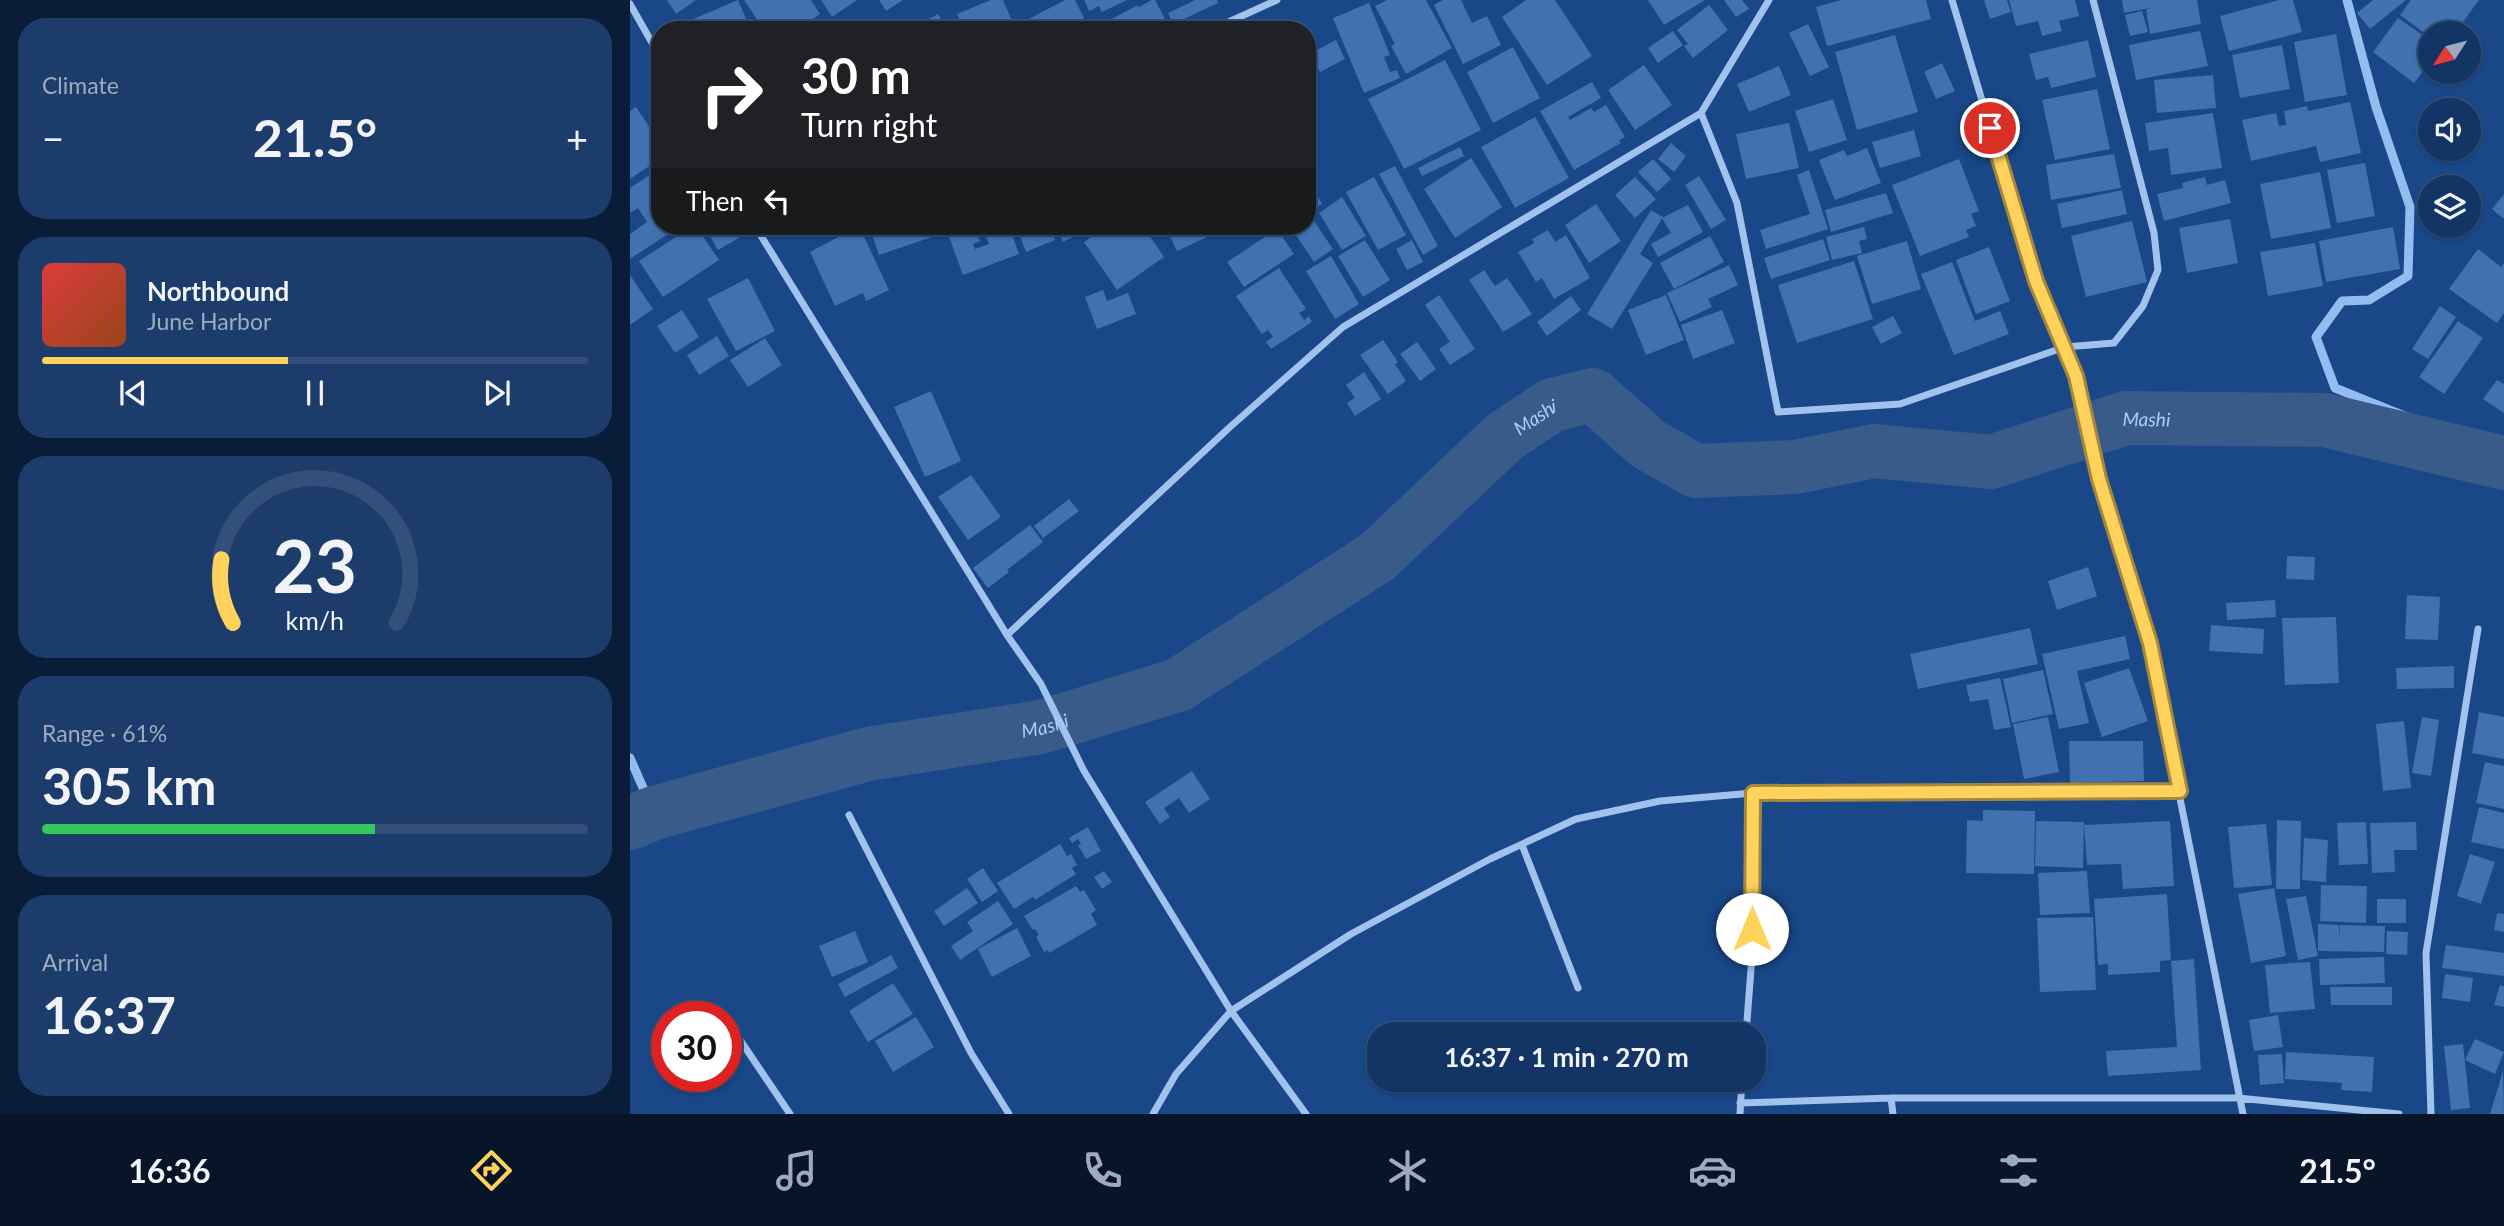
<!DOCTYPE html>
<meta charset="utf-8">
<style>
:root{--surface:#133565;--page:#1c3d6b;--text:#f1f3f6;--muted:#9dabbf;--line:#325079;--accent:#ffd25c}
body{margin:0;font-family:Lato,sans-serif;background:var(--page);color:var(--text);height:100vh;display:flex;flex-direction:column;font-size:26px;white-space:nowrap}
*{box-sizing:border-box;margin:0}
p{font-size:23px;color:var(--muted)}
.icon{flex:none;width:38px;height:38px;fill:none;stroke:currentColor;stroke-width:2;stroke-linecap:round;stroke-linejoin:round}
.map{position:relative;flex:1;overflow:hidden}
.sheet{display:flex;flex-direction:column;gap:18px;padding:18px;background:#0a1d38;width:630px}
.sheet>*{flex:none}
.top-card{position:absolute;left:21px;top:21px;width:665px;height:214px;border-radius:28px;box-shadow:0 2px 5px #0004,0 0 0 2px var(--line);background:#202124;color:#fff;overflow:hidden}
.needle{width:46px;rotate:234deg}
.fabs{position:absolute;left:1788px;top:21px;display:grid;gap:14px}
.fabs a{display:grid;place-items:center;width:63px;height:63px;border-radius:50%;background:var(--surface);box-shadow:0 2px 5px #0004,0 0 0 2px var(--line);font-size:35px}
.speed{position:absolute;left:21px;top:1001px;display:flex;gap:14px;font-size:35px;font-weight:700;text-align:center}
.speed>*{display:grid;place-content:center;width:91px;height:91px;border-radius:50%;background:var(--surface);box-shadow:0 2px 5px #0004,0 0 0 2px var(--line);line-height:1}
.speed .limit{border:10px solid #d22;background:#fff;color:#111}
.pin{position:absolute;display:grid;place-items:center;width:60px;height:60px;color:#fff;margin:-30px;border:4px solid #fff;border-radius:50%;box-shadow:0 2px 7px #0007}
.me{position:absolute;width:77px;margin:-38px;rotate:0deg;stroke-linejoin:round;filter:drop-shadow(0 0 5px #0008)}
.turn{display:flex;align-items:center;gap:24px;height:147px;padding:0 35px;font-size:32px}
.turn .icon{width:91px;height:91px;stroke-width:2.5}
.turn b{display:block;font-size:49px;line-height:60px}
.then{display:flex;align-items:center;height:66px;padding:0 35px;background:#0003;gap:14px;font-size:26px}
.big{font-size:52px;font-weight:700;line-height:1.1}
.sheet .tile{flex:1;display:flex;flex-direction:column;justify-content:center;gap:10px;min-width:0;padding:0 24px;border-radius:28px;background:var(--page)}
.sheet .dial{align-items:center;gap:0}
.dial svg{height:182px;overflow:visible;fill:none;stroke:var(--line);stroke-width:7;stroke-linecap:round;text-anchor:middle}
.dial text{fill:var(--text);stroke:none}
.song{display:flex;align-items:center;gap:21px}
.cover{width:84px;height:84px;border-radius:10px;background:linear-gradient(135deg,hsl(0 70% 55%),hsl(20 70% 35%))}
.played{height:7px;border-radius:4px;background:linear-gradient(90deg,var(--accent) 45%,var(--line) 45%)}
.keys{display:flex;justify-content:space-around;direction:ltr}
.heat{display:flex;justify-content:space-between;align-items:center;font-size:38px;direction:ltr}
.charge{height:10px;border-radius:5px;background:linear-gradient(90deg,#34c759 61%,var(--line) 0)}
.trip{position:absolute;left:737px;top:1022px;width:399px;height:70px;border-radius:28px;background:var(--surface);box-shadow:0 2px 5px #0004,0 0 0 2px var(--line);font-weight:700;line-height:70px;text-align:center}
.menu{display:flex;height:112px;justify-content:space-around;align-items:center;background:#081528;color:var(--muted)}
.menu .icon{width:49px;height:49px}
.menu .active{color:var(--accent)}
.menu b{font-size:32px;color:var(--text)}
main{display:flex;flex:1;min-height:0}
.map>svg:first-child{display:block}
</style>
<main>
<section class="sheet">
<div class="tile"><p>Climate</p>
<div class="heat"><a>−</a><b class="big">21.5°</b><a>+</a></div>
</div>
<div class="tile">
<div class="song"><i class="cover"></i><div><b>Northbound</b><p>June Harbor</p></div></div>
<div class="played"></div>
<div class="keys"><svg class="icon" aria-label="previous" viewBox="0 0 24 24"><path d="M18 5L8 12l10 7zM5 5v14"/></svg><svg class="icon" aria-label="pause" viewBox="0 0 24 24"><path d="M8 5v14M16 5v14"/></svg><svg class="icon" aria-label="next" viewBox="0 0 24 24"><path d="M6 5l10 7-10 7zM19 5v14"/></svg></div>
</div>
<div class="tile dial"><svg viewBox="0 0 100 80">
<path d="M14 69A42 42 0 1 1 86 69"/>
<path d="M14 69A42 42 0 0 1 9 41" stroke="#ffd25c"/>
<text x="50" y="56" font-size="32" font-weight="700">23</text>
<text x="50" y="72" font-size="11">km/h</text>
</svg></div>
<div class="tile"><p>Range · 61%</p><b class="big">305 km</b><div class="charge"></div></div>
<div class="tile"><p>Arrival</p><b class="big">16:37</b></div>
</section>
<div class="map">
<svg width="1874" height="1114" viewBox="0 0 1874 1114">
<rect width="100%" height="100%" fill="#194787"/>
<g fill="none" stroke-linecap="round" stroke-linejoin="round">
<path stroke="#93bcef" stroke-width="9" d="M1717 0 1746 107 1780 207 1778 276 1739 300 1712 301 1686 337 1705 388 1874 456
M0 758 24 813"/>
<path stroke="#395b8a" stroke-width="54" id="s1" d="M0 823 24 813 238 754 411 727 548 685 747 557 874 437 922 405 963 395 1018 444 1066 471 1165 467 1244 451 1361 462 1496 418 1694 420 1874 463"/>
</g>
<path fill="#4171b0" d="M37 0H66L46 14Z
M108 0 121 30H59L56 22Z
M114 0H181L190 14 167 30H134Z
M191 0H227L202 17Z
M249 0H273L256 11Z
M361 0H373L386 30H334L327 14Z
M435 0H445L454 18 430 30H400L395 21Z
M454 0H497L472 12 469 6 459 11Z
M522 0H525L536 21 521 30H474L473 26 479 23 478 21 508 5 509 7Z
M565 0H587L588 3 543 24 538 13Z
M757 0H796L822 48 776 74 761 46 765 44 745 6Z
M813 0H831L842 23 857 16 871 45 833 64 804 5Z
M896 0H925L962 56 917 85 872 17Z
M1018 0H1075L1034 25Z
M1094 0H1112L1119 9 1106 17Z
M1211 0H1296L1301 19 1197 46 1186 7Z
M1354 0H1377L1381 12 1360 19Z
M1379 0H1445L1449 16 1429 21 1432 31 1412 36 1408 21 1386 26Z
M1492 0H1567L1571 24 1520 34 1516 10 1520 8 1494 13Z
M1649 0H1663L1672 32 1599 51 1590 16Z
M1743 0H1776L1740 29 1727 13Z
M1781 0H1849L1825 33H1801V38L1770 15Z
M739 3 760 55 754 57 760 72 767 70 770 78 734 93 703 18Z
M1079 5 1098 30 1063 58 1054 46 1058 44 1047 30Z
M1512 11 1518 32 1500 36 1495 15Z
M308 14 317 30H278Z
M1768 18 1801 41V61L1784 83 1743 52Z
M1178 24 1199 67 1180 76 1159 33Z
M1043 31 1053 45 1028 63 1018 48Z
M1570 31 1578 66 1506 80 1499 45Z
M1706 34 1717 95 1675 102 1664 42Z
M1265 35 1288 112 1227 130 1205 52Z
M706 40 715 59 690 72 681 53Z
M1458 40 1466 77 1421 88 1418 77 1406 80 1399 54Z
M1652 45 1660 89 1610 98 1602 55Z
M883 47 910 98 863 123 837 72Z
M815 60 851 130 774 169 738 99Z
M1312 63 1325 91 1306 99 1294 72Z
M1014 65 1042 105 1005 130 978 90Z
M1149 66 1161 95 1119 112 1107 84Z
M1583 75 1586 108 1527 113 1524 80Z
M962 82 971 98 938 117 940 120 961 108 964 112 976 105 995 137 989 140 991 143 944 170 910 111Z
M1467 89 1480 149 1425 160 1412 100Z
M1203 99 1217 140 1179 152 1165 111Z
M1720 102 1731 153 1690 162 1686 146 1621 161 1612 120 1646 113 1649 126 1656 125 1654 111 1677 106 1678 111Z
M6 107 30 143V159L0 179V111Z
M1583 113 1592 168 1541 175 1538 148 1519 151 1515 123Z
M905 117 939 178 885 208 851 147Z
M1159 123 1169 168 1116 179 1106 134Z
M1284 130 1291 156 1250 168 1242 142Z
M1041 143 1056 156 1044 172 1028 159Z
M830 147 834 156 792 176 788 168Z
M1237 148 1251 183 1205 200 1189 160 1214 150 1217 156Z
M1484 154 1491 188 1421 200 1416 165Z
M841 158 872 207 825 238 794 189Z
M1023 159 1041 179 1027 192 1008 172Z
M1329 159 1349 211 1341 214 1346 226 1336 230 1339 237 1290 256 1262 185Z
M1735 163 1745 216 1707 223 1697 170Z
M765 166 808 246 793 255 749 174Z
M30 168V226H50L0 259V234L17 222 8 208 0 213V188Z
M1179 170 1198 229 1136 249 1130 230 1180 214 1167 175Z
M1690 172 1701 228 1641 239 1630 184Z
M677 175 692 204 677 212Z
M1069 176 1096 220 1081 229 1055 185Z
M744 177 776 235 748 250 716 192Z
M1005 177 1026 199 1005 218 985 195Z
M1575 177 1577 185 1595 180 1601 203 1534 221 1527 194 1553 188 1552 183Z
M1492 190 1497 214 1432 228 1427 204Z
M1256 193 1263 213 1201 232 1195 210Z
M1874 194V219L1862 209Z
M712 197 736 236 712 250 689 213Z
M966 204 991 241 959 263 935 225Z
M1058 205 1073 232 1028 257 1021 244 1041 233 1032 218Z
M1021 210 1033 217 1010 254 1023 263 982 329 957 314Z
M680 215 703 249 684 262 661 228 677 226V216Z
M1600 219 1608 263 1557 273 1549 228Z
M1502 221 1517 282 1456 297 1441 236Z
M63 226H66L89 260 33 297 9 261Z
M74 226H101L109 238 88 250Z
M229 226 259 290 236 301 233 293 205 306 180 252Z
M239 226H298L302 237 249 255Z
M315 226H344L350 241 343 244 345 249 359 244 352 226H379L389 254 333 275Z
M386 226H419L425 240 396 252Z
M425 226H447L450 233 433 242Z
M477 226H513L534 257 487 290 454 242Z
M535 226H590L592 230 547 251Z
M1234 227 1237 239 1229 241 1232 253 1202 260 1196 237Z
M1763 227 1770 269 1696 282 1689 241Z
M647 229 664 254 614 287 597 262Z
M918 230 925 242 936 235 960 278 924 299 912 278 906 282 888 252 904 243 902 239Z
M1080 236 1094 262 1044 289 1030 263Z
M1193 239 1200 260 1141 279 1134 258Z
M735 240 760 280 733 297 708 256Z
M782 240 793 262 777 270 766 249Z
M1277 241 1291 289 1242 304 1227 256Z
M1685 243 1693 286 1638 296 1630 252Z
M1359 247 1380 301 1346 314 1326 260Z
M1848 249 1871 267 1874 263V313L1867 323 1819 289Z
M701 256 729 304 705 319 676 271Z
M1224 261 1243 319 1167 343 1148 285Z
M1322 262 1345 321 1370 311 1379 334 1324 355 1291 274Z
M1099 265 1108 285 1078 299 1082 307 1050 322 1037 293Z
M649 268 676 309 669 313 674 320 679 316 682 322 641 349 636 342 643 337 638 330 632 334 606 296Z
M854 270 865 286 877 278 902 314 873 332 839 280Z
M0 275 23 309 0 325Z
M118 278 145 331 106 351 77 299Z
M473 290 477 301 498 293 506 314 467 329 455 297Z
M809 295 845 349 820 365 809 349 820 342 795 305Z
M1036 295 1054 340 1016 355 998 310Z
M941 296 951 310 917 336 907 322Z
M1810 306 1826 317 1798 359 1782 349Z
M52 310 69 337 45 353 27 326Z
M1092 310 1105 343 1063 359 1051 325Z
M1263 316 1272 333 1251 344 1242 327Z
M1828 321 1853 338 1814 394 1789 377Z
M87 336 99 356 69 375 57 355Z
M135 338 152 365 118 387 100 360Z
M753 340 768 362 765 364 776 381 758 394 730 355Z
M787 342 806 369 790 381 770 354Z
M734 372 751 399 725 416 717 403 725 398 716 385Z
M1867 380 1874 384V413L1853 399Z
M301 391 331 461 295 477 264 407Z
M341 475 371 517 338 540 308 497Z
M439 499 449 511 413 538 404 526Z
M400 525 413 542 377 570 379 572 358 588 343 568Z
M1657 556 1685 557 1684 580 1656 579Z
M1458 567 1467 596 1427 610 1418 581Z
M1777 595 1810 597 1808 640 1775 639Z
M1645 600 1646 617 1597 620 1596 603Z
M1706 617 1709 683 1655 685 1652 618Z
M1581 625 1634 629 1633 654 1579 651Z
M1400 628 1408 664 1288 689 1280 654Z
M1495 636 1500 659 1447 671 1459 723 1429 729 1412 654Z
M1824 666V688L1767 689 1766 668Z
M1499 668 1518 721 1472 737 1454 683Z
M1413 670 1423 714 1382 723 1373 679Z
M1370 678 1381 727 1364 730 1358 699 1340 702 1336 685Z
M1849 712 1874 717V759L1842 753Z
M1418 717 1429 772 1394 779 1383 724Z
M1792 717 1809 720 1801 776 1782 773Z
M1774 721 1781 788 1753 791 1746 724Z
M1439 741H1513L1514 781 1440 783Z
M1855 762 1874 766V809L1846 803Z
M562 771 580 799 559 813 549 798 534 808 540 817 530 824 515 802Z
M1849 807 1874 813V849L1841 842Z
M1353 810 1405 811 1404 874 1336 873 1337 820 1353 821Z
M1647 820 1671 821 1670 889H1646Z
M1406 821 1454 822 1453 868 1405 866Z
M1540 821 1544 886 1493 889 1491 864 1457 865 1454 825Z
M1736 822 1738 864 1709 865 1707 823Z
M1786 822 1787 850H1764L1765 872 1742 873 1740 823Z
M1636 824 1642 885 1604 888 1598 827Z
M458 827 471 851 456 859 448 845 451 844 448 839 442 843 439 838Z
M1674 838 1698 840 1696 882 1672 880Z
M430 844 437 856 441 854 447 865 442 868 446 874 405 900 403 897 384 909 367 883Z
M1840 854 1865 862 1851 904 1827 896Z
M353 868 368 891 352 902 337 879Z
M474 871 482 882 472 889 464 877Z
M1457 871 1460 913 1410 915 1408 873Z
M1691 885 1737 886 1736 923 1690 921Z
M446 886 450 892 454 890 466 910 461 914 467 925 419 953 418 950 414 952 406 937 409 935 405 929 403 930 394 916Z
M337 888 348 903 314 926 304 911Z
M1644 888 1656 956 1621 963 1608 894Z
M1537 894 1541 960 1530 961V972L1478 975V964L1468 965 1464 899Z
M1676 896 1688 956 1668 960 1656 899Z
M1747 899H1776V923H1747Z
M368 901 383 924 330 960 321 946 343 931 337 922Z
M1867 913 1874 914V932L1864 930Z
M1463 917 1466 990 1410 992 1407 918Z
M1688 924 1709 925 1710 939V925L1755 926 1754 952 1688 951Z
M387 928 401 956 362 977 348 949Z
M225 931 238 962 202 977 189 946Z
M1757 931 1778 932 1777 955 1756 954Z
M1816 945 1874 953V976L1812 968Z
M261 955 268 968 215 997 208 984Z
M1754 957 1755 983 1690 985 1689 959Z
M1564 959 1571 1070 1478 1076 1476 1051 1547 1047 1541 961Z
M1680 962 1685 1009 1640 1013 1635 965Z
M1815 974 1843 978 1840 1002 1812 998Z
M263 983 283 1014 238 1042 219 1011Z
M1870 985 1874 986V1007L1864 1005Z
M1700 987H1762V1005H1701Z
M1648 1015 1653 1047 1624 1051 1619 1020Z
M286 1017 304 1047 263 1072 245 1041Z
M1845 1039 1874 1052 1865 1074 1835 1060Z
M1833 1044 1840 1108 1821 1110 1814 1046Z
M1656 1052 1744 1057 1742 1092 1711 1090 1712 1083 1655 1079Z
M1652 1054 1654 1083 1630 1085 1628 1055Z
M1873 1071 1874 1114H1860Z"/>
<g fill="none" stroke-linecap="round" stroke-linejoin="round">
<path stroke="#a0c2ed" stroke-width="7" d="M1322 0 1406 281 1446 376 1469 479 1519 643 1613 1114
M0 4 30 57
M581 30 647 0
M1071 113 1107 203 1148 412 1270 404 1435 347 1484 343 1513 306 1528 270 1524 233 1463 0
M125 226 377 635 411 684 454 771 601 1011 676 1114
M130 235 149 226
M377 635 600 427 713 327 1071 113 1139 0
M219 815 341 1053 379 1114
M892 845 948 988
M90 1010 95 1017
M96 1019 160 1114
M1116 1034 1122 956 1123 793
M1261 1098 1263 1114
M1110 1103 1261 1098H1608L1769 1114
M523 1114 546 1074 601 1011 721 934 860 859 946 819 1030 801 1123 793 1550 791
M1110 1114 1112 1080
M1801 1114 1796 953 1848 629"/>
</g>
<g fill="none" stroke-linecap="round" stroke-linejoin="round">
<g stroke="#a6883c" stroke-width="18">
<path id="route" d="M1122 929 1123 793 1550 791 1520 643 1469 479 1446 376 1406 281 1360 128"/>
</g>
<use href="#route" stroke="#ffd25c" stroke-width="12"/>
</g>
<g text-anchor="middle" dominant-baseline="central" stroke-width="7" stroke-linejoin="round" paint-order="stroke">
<g font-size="19" font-style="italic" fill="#acccf4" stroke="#194787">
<text stroke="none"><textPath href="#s1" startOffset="1015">Mashi</textPath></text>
<text stroke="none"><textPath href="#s1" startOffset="1666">Mashi</textPath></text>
<text stroke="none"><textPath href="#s1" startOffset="427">Mashi</textPath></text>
</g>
</g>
</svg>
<div class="fabs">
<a><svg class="needle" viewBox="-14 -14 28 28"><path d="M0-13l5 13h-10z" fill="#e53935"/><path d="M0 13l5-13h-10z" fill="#9dabbf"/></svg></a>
<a><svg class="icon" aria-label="sound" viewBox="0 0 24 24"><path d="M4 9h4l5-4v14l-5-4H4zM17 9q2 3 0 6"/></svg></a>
<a><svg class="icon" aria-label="layers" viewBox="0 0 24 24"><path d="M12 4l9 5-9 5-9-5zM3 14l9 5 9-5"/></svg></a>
</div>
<div class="speed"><div class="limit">30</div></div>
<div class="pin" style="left:1360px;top:128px;background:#d93025"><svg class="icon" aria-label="arrive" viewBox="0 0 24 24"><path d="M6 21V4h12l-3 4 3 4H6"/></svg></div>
<svg class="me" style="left:1122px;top:929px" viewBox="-20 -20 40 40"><circle r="19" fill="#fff"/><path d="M0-13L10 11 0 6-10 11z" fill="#ffd25c"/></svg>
<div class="trip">16:37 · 1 min · 270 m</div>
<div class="top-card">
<div class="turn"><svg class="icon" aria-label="right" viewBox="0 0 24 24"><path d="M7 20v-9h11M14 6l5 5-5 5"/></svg><div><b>30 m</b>Turn right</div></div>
<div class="then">Then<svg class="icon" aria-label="left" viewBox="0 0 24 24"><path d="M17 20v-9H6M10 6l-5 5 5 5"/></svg></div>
</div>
</div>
</main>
<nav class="menu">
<b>16:36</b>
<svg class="icon active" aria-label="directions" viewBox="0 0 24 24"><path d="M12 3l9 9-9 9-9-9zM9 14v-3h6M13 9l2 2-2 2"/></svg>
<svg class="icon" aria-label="music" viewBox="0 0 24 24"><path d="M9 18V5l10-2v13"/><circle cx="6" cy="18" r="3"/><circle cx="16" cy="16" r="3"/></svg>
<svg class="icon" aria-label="phone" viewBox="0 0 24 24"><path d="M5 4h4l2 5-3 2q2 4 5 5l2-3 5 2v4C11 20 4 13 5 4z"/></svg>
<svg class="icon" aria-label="climate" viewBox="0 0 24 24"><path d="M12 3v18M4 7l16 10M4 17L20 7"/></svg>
<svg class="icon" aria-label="car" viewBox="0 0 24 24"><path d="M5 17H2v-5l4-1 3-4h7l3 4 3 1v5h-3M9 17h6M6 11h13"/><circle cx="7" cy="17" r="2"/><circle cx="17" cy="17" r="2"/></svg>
<svg class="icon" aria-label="filters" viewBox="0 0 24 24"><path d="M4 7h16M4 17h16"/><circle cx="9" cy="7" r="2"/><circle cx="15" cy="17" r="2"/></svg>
<b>21.5°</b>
</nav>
